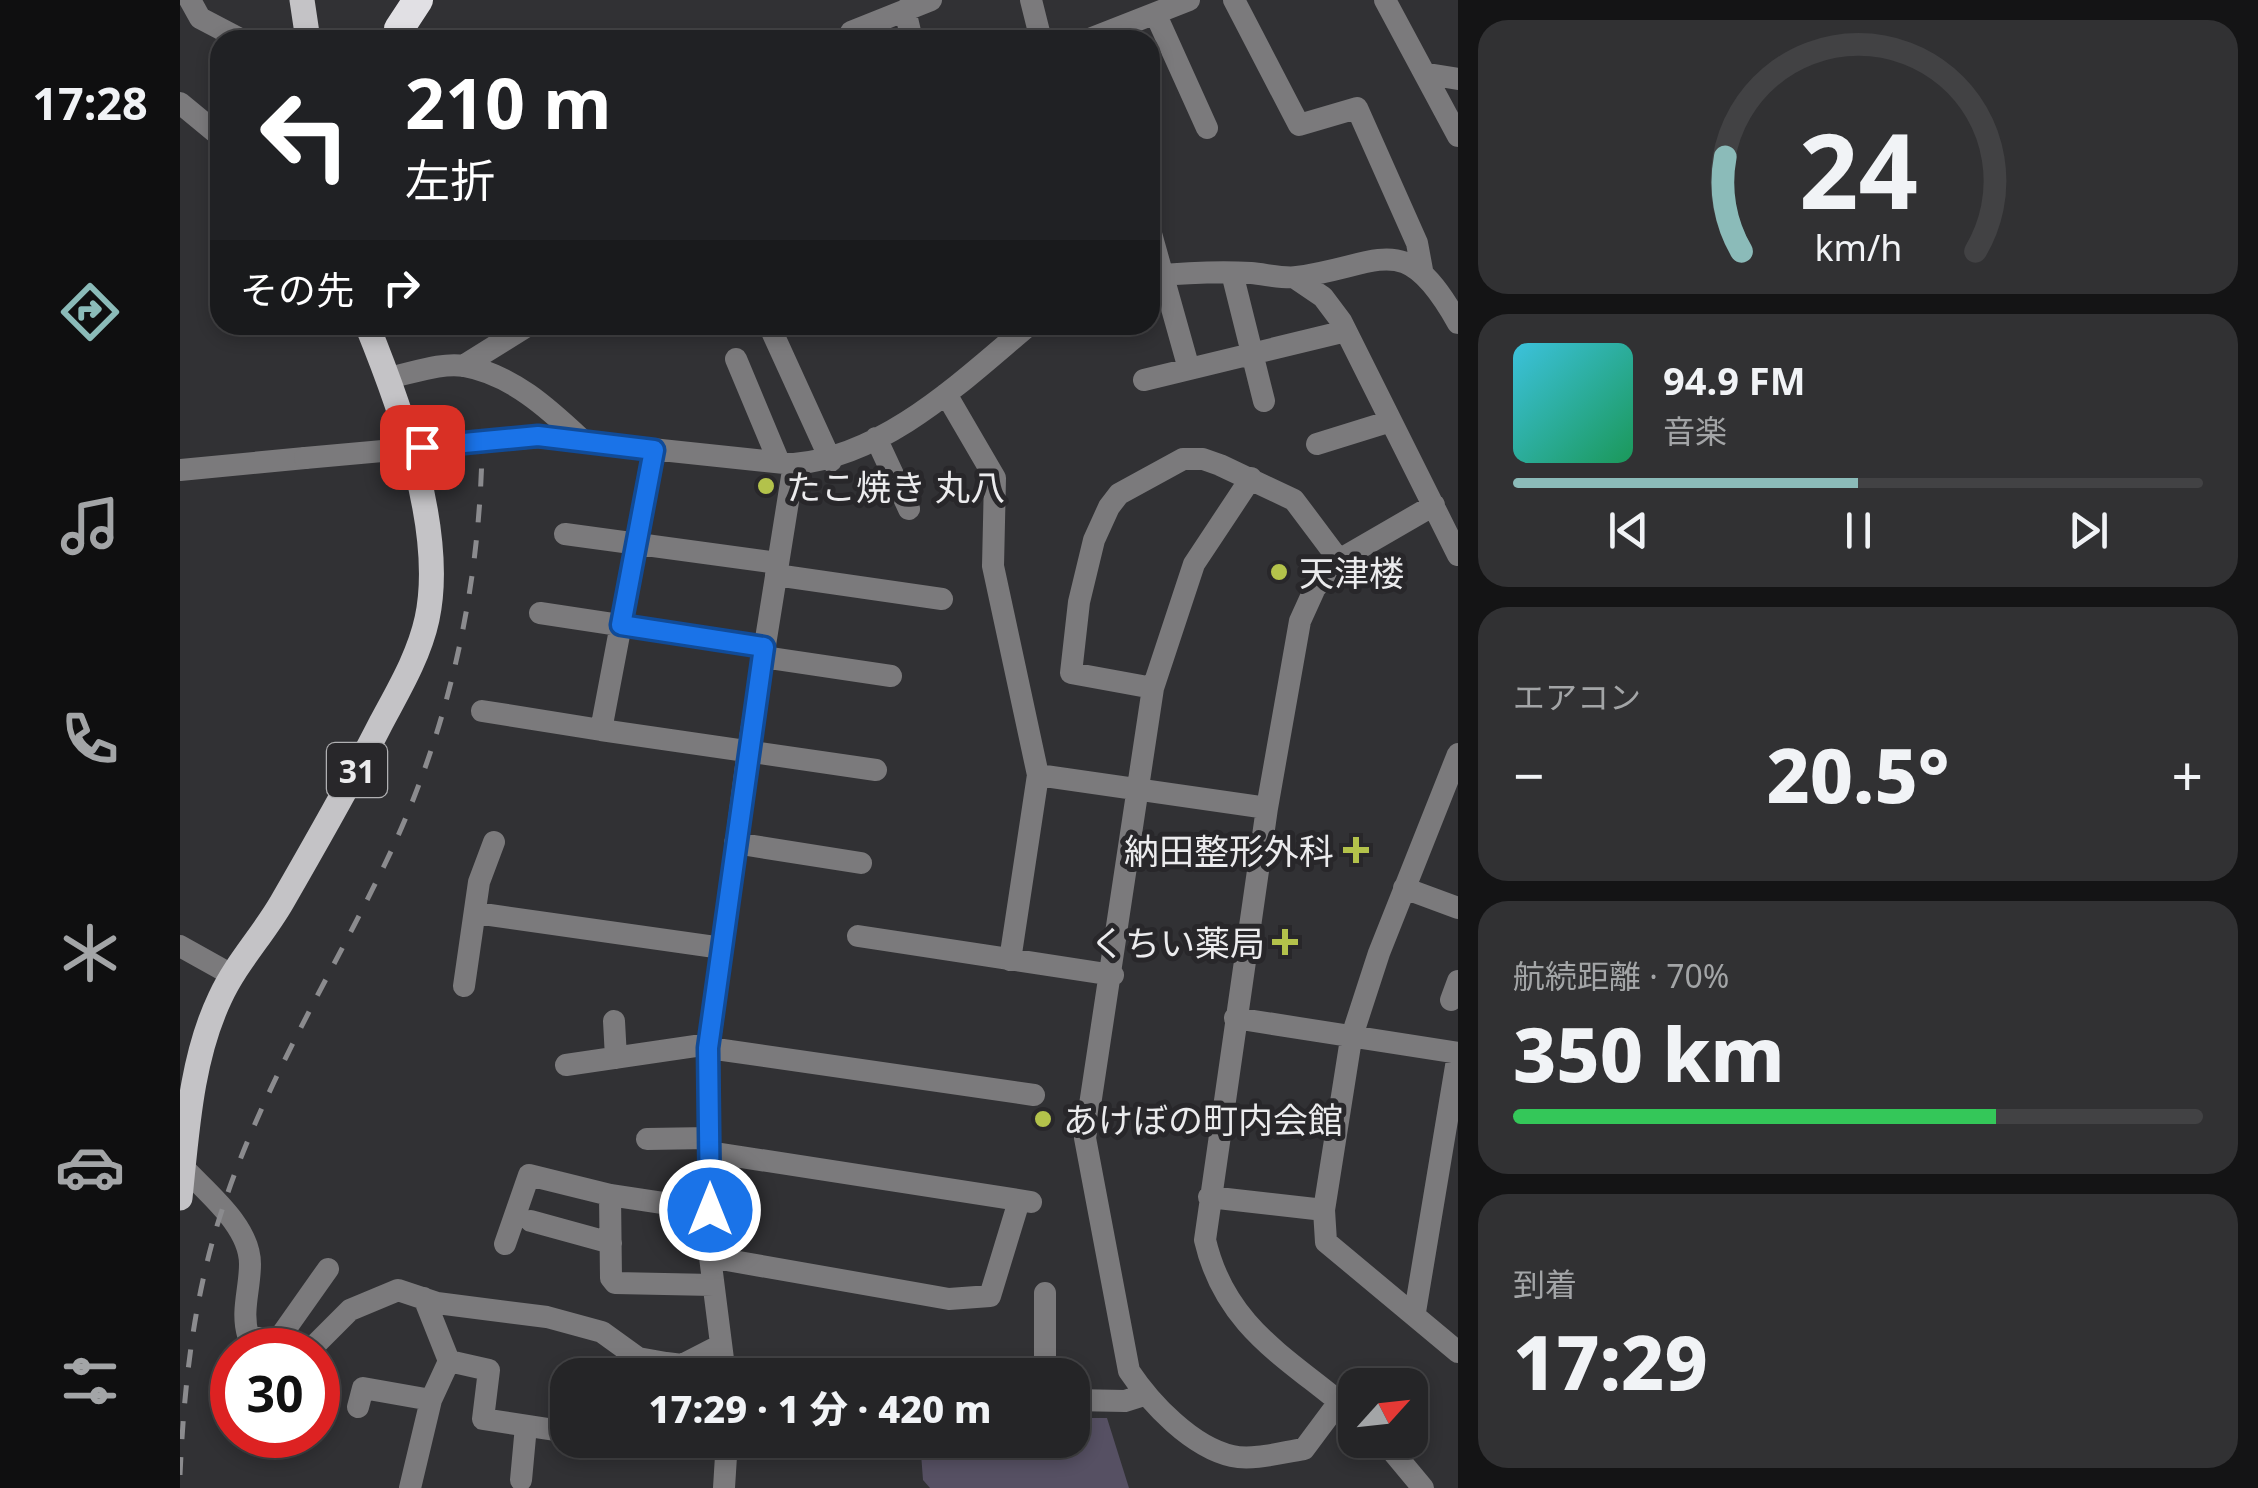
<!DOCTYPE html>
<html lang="ja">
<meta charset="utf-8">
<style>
:root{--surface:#252527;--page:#313133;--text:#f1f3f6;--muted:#a3a5a7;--line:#424244;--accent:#8bbbb9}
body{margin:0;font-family:"Noto Sans","Noto Sans JP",sans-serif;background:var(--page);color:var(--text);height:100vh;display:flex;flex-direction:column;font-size:38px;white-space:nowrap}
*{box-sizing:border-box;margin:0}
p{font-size:32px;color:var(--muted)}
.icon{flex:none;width:55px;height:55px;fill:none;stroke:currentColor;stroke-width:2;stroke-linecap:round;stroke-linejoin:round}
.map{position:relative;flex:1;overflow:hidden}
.panel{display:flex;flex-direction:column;gap:20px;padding:20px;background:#141415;width:800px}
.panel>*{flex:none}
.top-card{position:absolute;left:30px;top:30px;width:950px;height:305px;border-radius:30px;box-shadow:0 5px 15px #0003,0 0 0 2px var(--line);background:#202124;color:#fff;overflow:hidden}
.needle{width:65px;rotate:63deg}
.tools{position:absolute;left:1158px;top:1368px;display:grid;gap:20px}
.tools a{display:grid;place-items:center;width:90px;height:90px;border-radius:20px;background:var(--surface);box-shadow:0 5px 15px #0003,0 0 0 2px var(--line);font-size:50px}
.speed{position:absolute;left:30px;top:1328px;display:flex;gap:20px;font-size:50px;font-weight:700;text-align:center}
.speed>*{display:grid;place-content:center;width:130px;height:130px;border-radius:50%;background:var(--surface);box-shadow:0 5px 15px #0003,0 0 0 2px var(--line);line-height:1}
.speed .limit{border:15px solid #d22;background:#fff;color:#111}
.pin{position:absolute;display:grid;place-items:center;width:85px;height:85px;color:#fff;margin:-42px;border-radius:20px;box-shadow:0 5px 15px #0006}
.me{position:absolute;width:110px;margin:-55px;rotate:0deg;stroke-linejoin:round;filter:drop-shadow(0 0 8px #0008)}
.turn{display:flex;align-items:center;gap:35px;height:210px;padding:0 30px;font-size:45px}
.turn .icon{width:130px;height:130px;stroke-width:2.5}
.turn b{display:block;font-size:70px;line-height:85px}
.then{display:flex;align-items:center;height:95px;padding:0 30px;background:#0003;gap:20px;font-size:38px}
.big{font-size:75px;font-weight:800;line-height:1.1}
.panel .card{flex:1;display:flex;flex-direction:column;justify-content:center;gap:15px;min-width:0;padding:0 35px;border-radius:30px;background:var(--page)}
.panel .dial{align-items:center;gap:0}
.dial svg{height:260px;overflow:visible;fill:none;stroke:var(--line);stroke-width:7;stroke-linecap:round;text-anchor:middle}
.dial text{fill:var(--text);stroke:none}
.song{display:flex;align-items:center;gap:30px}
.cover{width:120px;height:120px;border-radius:15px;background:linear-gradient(135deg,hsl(190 70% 55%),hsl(150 70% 35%))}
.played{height:10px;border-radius:5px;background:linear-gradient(90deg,var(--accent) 50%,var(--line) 50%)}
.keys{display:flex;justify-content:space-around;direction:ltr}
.heat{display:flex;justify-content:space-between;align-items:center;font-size:55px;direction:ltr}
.charge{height:15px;border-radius:8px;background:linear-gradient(90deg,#34c759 70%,var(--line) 0)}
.trip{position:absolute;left:370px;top:1358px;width:540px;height:100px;border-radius:30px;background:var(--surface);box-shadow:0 5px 15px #0003,0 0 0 2px var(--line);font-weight:800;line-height:100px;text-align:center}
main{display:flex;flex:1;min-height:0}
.dock{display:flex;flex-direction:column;width:180px;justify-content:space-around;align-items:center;background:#0f0f10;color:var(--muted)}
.dock .icon{width:70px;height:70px}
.dock .on{color:var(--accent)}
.dock b{font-size:45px;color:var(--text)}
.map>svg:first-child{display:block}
</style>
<main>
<nav class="dock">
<b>17:28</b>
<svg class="icon on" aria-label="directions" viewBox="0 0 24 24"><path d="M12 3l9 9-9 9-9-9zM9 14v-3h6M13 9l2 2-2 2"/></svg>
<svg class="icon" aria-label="music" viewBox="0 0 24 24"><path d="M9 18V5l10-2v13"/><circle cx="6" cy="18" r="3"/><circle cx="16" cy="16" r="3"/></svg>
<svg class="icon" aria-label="phone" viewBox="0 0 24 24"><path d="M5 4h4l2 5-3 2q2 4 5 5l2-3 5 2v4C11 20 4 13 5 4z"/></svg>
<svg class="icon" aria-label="climate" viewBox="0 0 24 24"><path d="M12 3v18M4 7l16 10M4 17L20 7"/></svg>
<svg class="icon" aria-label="car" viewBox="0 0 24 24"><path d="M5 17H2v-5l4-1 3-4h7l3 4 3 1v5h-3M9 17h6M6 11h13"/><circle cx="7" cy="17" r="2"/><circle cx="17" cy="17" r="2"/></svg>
<svg class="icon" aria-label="filters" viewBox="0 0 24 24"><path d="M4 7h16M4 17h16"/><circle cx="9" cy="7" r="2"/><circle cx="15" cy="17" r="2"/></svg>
</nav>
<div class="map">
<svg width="1278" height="1488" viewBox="0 0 1278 1488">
<rect width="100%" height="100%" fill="#313134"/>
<path fill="#565063" d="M893 1418H927L949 1488H750L743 1480 740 1440H892Z"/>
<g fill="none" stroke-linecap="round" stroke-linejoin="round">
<path stroke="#7b7a7c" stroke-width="22" d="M10 0 20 18 62 40
M851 0 861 40
M1054 0 1119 125 1177 108 1237 243 1242 270
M1205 0 1278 136
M725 10 732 40
M976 15 1027 128
M671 32 751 0
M907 40 1009 0
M1248 74 1278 79
M0 103 40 136
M970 230 1009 369
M1052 273 1084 401
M970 276C1003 273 1037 271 1071 273 1085 274 1103 279 1117 277 1203 265 1224 227 1278 323
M1115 278 1143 297 1161 321 1278 555
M589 325 651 461
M556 359 599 462
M283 366 349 325
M207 378C230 374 261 362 284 366 331 374 369 409 402 440
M964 380 1166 331
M766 394 815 478 813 566 858 775 1087 808
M358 437 614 464C705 456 781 382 849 325
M696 438 729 509
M1137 444 1211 421
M474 450 421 730 696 770
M0 470 125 458
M1071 478 1014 564 973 688 905 1138 949 1371C971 1404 1012 1447 1052 1456 1073 1461 1103 1452 1124 1449L1159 1402
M385 534 598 563
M596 575 762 599
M360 613 584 647
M583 657 711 676
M973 688 891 673 899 602 914 540 929 507 939 494 1003 459H1023L1040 465 1114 500 1159 560
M302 711 421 730
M1278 754 1199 953 1171 1039 1144 1210 1146 1242 1278 1352
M555 843 681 863
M1224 888 1278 908
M296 913 542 948
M678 936 933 975
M0 946 52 975
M830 960 858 775
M284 986 299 882 314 842
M1271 1000 1278 981
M1055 1018 1278 1053
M434 1021 436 1058
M529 1048 854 1095
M386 1065 529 1044
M467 1139 529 1138
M529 1152 851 1202
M3 1167C27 1193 70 1226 70 1264 70 1289 61 1311 68 1335L121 1350 135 1345 170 1310 218 1290 257 1303 367 1317 422 1332 458 1358 486 1363 502 1365 539 1346
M430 1195 431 1278 435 1283 533 1285
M1029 1197 1144 1210
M351 1221 431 1243
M325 1244 349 1175 430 1195 529 1210
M530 1257 769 1299 810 1296 839 1201
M1235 1312 1278 1054
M95 1344 148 1269
M269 1361 309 1370 303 1419 388 1432
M545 1375 530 1257 529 1048 568 751 614 464
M865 1375V1293
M892 1400 945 1401 964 1395
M178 1407 183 1388 251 1400
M1175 1415C1111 1359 1046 1330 1025 1240L1087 808 1120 621 1135 588 1159 560 1254 505
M426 1440 445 1444 482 1440
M1203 1440 1243 1488
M341 1480 346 1426
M230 1488 251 1400 269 1361 244 1298
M544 1488 547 1440"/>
<path stroke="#c4c3c6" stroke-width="25" d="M122 0 128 40
M0 1198C7 1131 11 1059 40 998 56 963 83 935 102 902 136 843 170 784 201 723 218 691 239 656 247 619 266 531 220 406 187 325"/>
<path stroke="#8b8b8e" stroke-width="5" stroke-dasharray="18 18" stroke-linecap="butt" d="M229 0 238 40
M0 1475C4 1384 14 1294 43 1207 82 1088 149 979 204 866 267 736 299 595 302 451"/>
<path stroke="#7b7a7c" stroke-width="22" d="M125 458 358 437"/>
<path stroke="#e1e0e4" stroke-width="30" d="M219 29 238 0"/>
</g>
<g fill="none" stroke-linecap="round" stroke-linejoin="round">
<g stroke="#114b97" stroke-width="25">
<path id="route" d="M242 447 358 436 474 450 441 625 584 647 528 1048 530 1210"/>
</g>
<use href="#route" stroke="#1a73e8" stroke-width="18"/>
</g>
<g fill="#b3c24b" stroke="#28272a" stroke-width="4">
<circle cx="586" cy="486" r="10"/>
<circle cx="1099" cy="572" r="10"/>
<path d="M1171 835h10v10h10v10h-10v10h-10v-10h-10v-10h10z"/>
<path d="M1100 927h10v10h10v10h-10v10h-10v-10h-10v-10h10z"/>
<circle cx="863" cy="1119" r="10"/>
</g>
<g text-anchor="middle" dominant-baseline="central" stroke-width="10" stroke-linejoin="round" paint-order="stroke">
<rect fill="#28272a" stroke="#b0b0b2" stroke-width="2.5" x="147" y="743" width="60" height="54" rx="8"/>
<g font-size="32" font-weight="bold" fill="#ebebed">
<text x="177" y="770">31</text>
</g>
<g font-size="35" fill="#ebebed" stroke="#28272a" text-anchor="start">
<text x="606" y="486">たこ焼き 丸八</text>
<text x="1119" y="572">天津楼</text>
<text x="1154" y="850" text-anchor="end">納田整形外科</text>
<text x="1085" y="942" text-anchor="end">くちい薬局</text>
<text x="883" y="1119">あけぼの町内会館</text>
</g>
</g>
</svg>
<div class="tools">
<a><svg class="needle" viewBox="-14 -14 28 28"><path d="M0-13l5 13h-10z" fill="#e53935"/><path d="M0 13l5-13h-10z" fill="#a3a5a7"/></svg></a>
</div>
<div class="speed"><div class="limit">30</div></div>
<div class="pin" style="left:242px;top:447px;background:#d93025"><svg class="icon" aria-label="arrive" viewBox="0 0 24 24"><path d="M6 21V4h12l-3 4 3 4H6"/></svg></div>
<svg class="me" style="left:530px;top:1210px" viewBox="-20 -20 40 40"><circle r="17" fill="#1a73e8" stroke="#fff" stroke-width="3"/><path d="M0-11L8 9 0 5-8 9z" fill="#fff"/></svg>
<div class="trip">17:29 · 1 分 · 420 m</div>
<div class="top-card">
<div class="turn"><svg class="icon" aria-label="left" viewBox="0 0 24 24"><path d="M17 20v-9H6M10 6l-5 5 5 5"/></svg><div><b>210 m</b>左折</div></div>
<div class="then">その先<svg class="icon" aria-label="right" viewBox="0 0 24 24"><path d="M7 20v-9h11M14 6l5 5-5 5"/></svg></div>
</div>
</div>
<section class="panel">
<div class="card dial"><svg viewBox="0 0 100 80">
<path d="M14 69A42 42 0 1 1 86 69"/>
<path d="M14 69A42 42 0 0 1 9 40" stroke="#8bbbb9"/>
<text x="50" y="56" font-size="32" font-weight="700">24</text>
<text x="50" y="72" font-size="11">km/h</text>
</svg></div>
<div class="card">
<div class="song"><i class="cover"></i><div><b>94.9 FM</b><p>音楽</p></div></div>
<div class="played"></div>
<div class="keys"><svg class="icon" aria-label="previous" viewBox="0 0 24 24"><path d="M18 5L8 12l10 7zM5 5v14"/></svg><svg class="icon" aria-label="pause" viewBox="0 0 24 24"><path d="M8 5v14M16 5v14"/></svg><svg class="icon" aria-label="next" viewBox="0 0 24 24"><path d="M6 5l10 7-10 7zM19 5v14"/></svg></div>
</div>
<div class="card"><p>エアコン</p>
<div class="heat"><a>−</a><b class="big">20.5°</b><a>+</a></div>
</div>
<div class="card"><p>航続距離 · 70%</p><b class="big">350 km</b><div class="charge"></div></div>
<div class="card"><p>到着</p><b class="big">17:29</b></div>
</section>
</main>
